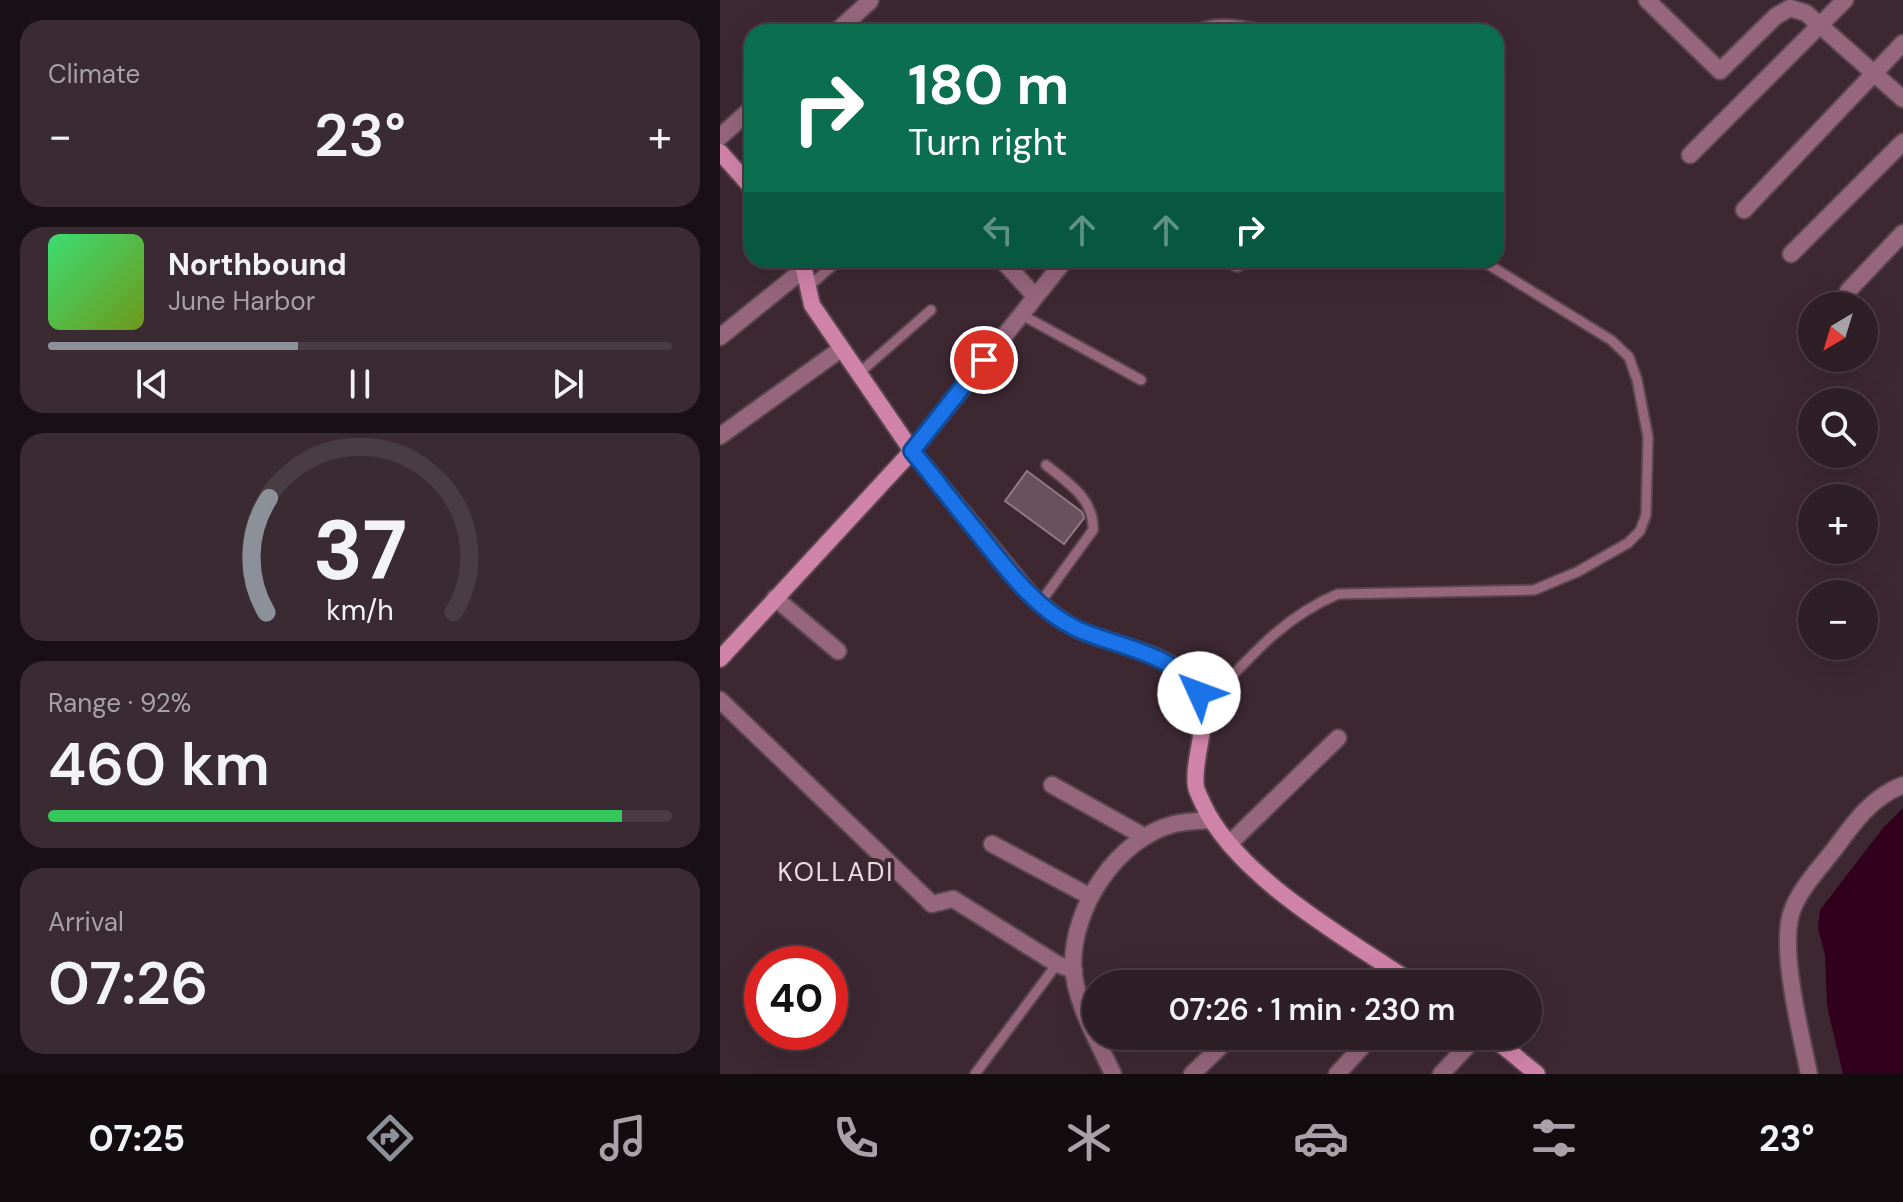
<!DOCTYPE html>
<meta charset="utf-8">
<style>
:root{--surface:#2e1e26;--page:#3a2b32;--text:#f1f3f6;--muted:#a7a2a7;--line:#493c43;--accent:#8c9099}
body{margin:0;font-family:"DM Sans",sans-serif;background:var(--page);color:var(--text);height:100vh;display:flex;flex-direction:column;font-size:30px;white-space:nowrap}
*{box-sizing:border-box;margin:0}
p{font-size:26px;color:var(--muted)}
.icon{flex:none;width:44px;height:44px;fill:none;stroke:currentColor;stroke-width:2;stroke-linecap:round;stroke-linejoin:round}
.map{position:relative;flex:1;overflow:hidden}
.panel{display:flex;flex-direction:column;gap:20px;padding:20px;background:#191015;width:720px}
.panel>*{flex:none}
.guide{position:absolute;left:24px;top:24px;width:760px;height:244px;border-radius:24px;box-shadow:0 8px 32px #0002,0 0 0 2px var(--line);background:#0b6e4f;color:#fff;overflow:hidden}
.needle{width:52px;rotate:218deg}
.controls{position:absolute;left:1078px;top:292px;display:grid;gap:16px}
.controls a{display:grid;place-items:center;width:80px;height:80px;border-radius:50%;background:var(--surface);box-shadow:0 8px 32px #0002,0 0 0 2px var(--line);font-size:40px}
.speed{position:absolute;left:24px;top:946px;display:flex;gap:16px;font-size:40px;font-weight:700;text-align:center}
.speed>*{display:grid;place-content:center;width:104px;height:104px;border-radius:50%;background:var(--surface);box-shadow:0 8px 32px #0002,0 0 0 2px var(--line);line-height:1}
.speed .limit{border:12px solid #d22;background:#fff;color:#111}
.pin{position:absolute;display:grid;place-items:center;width:68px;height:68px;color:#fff;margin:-34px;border:4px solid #fff;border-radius:50%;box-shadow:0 2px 8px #0007}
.me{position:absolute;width:88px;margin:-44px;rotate:313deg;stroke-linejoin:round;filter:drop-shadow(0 0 6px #0008)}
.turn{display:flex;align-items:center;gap:28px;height:168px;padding:0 32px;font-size:36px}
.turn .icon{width:104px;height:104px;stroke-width:2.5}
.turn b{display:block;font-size:56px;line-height:68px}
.lanes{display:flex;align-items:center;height:76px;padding:0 32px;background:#0003;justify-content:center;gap:40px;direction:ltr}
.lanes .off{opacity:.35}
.big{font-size:60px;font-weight:600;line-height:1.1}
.panel .card{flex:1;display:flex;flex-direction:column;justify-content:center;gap:12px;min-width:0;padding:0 28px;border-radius:24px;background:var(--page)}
.panel .dial{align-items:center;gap:0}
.dial svg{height:208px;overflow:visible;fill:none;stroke:var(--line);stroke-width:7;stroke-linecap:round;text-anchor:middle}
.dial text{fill:var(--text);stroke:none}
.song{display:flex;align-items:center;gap:24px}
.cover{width:96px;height:96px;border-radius:12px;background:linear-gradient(135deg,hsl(140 70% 55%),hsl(80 70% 35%))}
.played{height:8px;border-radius:4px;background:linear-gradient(90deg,var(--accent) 40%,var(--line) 40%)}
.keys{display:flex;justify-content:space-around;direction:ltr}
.heat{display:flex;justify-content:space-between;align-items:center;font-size:44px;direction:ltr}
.charge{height:12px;border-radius:6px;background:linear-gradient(90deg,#34c759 92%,var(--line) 0)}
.trip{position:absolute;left:362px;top:970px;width:460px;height:80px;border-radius:40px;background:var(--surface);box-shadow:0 8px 32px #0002,0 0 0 2px var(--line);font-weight:600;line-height:80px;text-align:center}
.tab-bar{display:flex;height:128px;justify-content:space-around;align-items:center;background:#120c0f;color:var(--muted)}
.tab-bar .icon{width:56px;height:56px}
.tab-bar .active{color:var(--accent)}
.tab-bar b{font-size:36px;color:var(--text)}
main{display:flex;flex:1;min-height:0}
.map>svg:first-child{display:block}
</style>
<main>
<section class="panel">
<div class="card"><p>Climate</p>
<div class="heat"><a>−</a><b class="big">23°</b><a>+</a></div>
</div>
<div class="card">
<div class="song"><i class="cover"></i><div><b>Northbound</b><p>June Harbor</p></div></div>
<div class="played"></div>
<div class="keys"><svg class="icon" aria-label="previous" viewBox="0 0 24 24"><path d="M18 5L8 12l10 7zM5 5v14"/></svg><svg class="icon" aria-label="pause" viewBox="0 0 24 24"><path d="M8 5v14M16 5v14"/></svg><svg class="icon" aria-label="next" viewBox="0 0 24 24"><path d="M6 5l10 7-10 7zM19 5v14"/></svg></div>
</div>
<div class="card dial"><svg viewBox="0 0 100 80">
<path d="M14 69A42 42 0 1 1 86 69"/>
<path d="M14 69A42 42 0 0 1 15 25" stroke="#8c9099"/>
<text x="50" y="56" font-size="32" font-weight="700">37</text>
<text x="50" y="72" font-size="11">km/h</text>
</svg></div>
<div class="card"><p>Range · 92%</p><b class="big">460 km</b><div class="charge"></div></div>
<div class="card"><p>Arrival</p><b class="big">07:26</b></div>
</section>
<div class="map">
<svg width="1183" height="1074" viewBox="0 0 1183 1074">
<rect width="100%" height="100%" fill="#3d2832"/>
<path fill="#31001c" d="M1183 808V1074H1123L1107 1006 1105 955 1098 929 1100 910 1163 828Z"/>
<path fill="#6a525d" stroke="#917883" stroke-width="2" d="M307 471 362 512 364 518 344 544 285 501Z"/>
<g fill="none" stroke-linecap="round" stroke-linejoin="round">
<g stroke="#59454e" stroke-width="13">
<path id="lane" d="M473 32C494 18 528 26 551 32
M88 287 119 260
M300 314 421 380
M138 374 211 310
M320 603 373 530C374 498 348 483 326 465
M483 707C526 662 559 619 618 594L814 590 857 572 908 543 920 531 926 515 928 437 917 380 909 357 891 340 761 260
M255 1074 337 964"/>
</g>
<g stroke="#59454e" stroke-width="20">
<path id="street" d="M927 0 1000 71 1056 16 1070 8 1086 13 1183 99
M116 32 150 1
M0 137 32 108
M970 155 1125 0
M1024 210 1183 43
M1071 254 1183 142
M282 260 315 296
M513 260 517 263
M1128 291 1183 233
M0 337 84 269
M0 436 121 349
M192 451 345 260
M55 598 118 651
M0 700 212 904 233 899 337 964 354 970
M332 785 425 837
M272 844 371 897
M509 844 618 738
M393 1074C378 1042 354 1000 353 965 353 906 397 839 454 824 465 821 479 821 491 820
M472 1074 501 1046
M617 1074 652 1036
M721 1074 757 1036
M1089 1074C1081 1034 1060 952 1071 914 1078 890 1101 867 1116 847 1135 821 1152 797 1183 785"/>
</g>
<g stroke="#59454e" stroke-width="20">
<path id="secondary" d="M0 152 32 188
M78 260 84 269 92 305 192 451 311 595C325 608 338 619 355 628 392 646 441 649 471 680 498 708 471 755 476 787 477 792 481 799 483 804 517 878 628 939 694 984
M0 659 192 451
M771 1036 817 1074"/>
</g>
<use href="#lane" stroke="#96667c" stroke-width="9"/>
<use href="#street" stroke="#96667c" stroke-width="16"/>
<use href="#secondary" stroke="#d083a8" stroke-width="16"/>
</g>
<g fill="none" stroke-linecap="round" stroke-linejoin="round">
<g stroke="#114b97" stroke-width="20">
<path id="route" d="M264 360 192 451C214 478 235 505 257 532 285 567 315 609 357 629 397 647 453 652 479 693"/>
</g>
<use href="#route" stroke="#1a73e8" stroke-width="14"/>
</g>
<g text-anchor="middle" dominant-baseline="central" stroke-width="8" stroke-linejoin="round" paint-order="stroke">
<g font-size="26" letter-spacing="2" fill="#eadce2" stroke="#3d2832">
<text x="116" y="872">KOLLADI</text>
</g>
</g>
</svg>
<div class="controls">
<a><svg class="needle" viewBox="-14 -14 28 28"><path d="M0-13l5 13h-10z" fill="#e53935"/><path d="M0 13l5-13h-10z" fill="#a7a2a7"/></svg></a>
<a><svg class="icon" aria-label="search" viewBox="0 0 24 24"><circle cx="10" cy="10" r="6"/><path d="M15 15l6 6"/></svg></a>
<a>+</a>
<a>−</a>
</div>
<div class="speed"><div class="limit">40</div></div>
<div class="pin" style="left:264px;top:360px;background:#d93025"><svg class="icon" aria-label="arrive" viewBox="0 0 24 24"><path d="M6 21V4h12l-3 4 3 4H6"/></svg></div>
<svg class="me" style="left:479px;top:693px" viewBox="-20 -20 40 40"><circle r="19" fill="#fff"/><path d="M0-13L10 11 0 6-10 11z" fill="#1a73e8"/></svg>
<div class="trip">07:26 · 1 min · 230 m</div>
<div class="guide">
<div class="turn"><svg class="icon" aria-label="right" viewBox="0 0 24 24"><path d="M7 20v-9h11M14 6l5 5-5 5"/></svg><div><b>180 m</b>Turn right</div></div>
<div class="lanes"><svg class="icon off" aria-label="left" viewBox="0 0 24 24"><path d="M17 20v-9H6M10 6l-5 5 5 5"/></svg><svg class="icon off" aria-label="ahead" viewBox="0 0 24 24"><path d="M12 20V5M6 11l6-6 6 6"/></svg><svg class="icon off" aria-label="ahead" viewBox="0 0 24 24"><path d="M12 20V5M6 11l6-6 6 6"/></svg><svg class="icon" aria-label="right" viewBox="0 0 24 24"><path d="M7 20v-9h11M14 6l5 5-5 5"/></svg></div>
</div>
</div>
</main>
<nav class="tab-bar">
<b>07:25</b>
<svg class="icon active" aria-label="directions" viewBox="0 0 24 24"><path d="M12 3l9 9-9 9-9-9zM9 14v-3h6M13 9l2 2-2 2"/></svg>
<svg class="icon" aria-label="music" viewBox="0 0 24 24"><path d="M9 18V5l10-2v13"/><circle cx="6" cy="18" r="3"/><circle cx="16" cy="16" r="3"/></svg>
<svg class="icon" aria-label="phone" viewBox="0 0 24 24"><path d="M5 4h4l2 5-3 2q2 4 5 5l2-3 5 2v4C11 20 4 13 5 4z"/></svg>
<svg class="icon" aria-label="climate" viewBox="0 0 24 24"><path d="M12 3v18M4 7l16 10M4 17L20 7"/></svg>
<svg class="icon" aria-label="car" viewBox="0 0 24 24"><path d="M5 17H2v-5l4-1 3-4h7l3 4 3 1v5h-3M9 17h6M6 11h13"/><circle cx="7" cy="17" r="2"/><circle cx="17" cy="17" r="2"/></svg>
<svg class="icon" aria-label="filters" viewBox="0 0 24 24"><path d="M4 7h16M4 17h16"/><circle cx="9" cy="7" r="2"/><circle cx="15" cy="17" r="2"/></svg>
<b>23°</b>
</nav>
